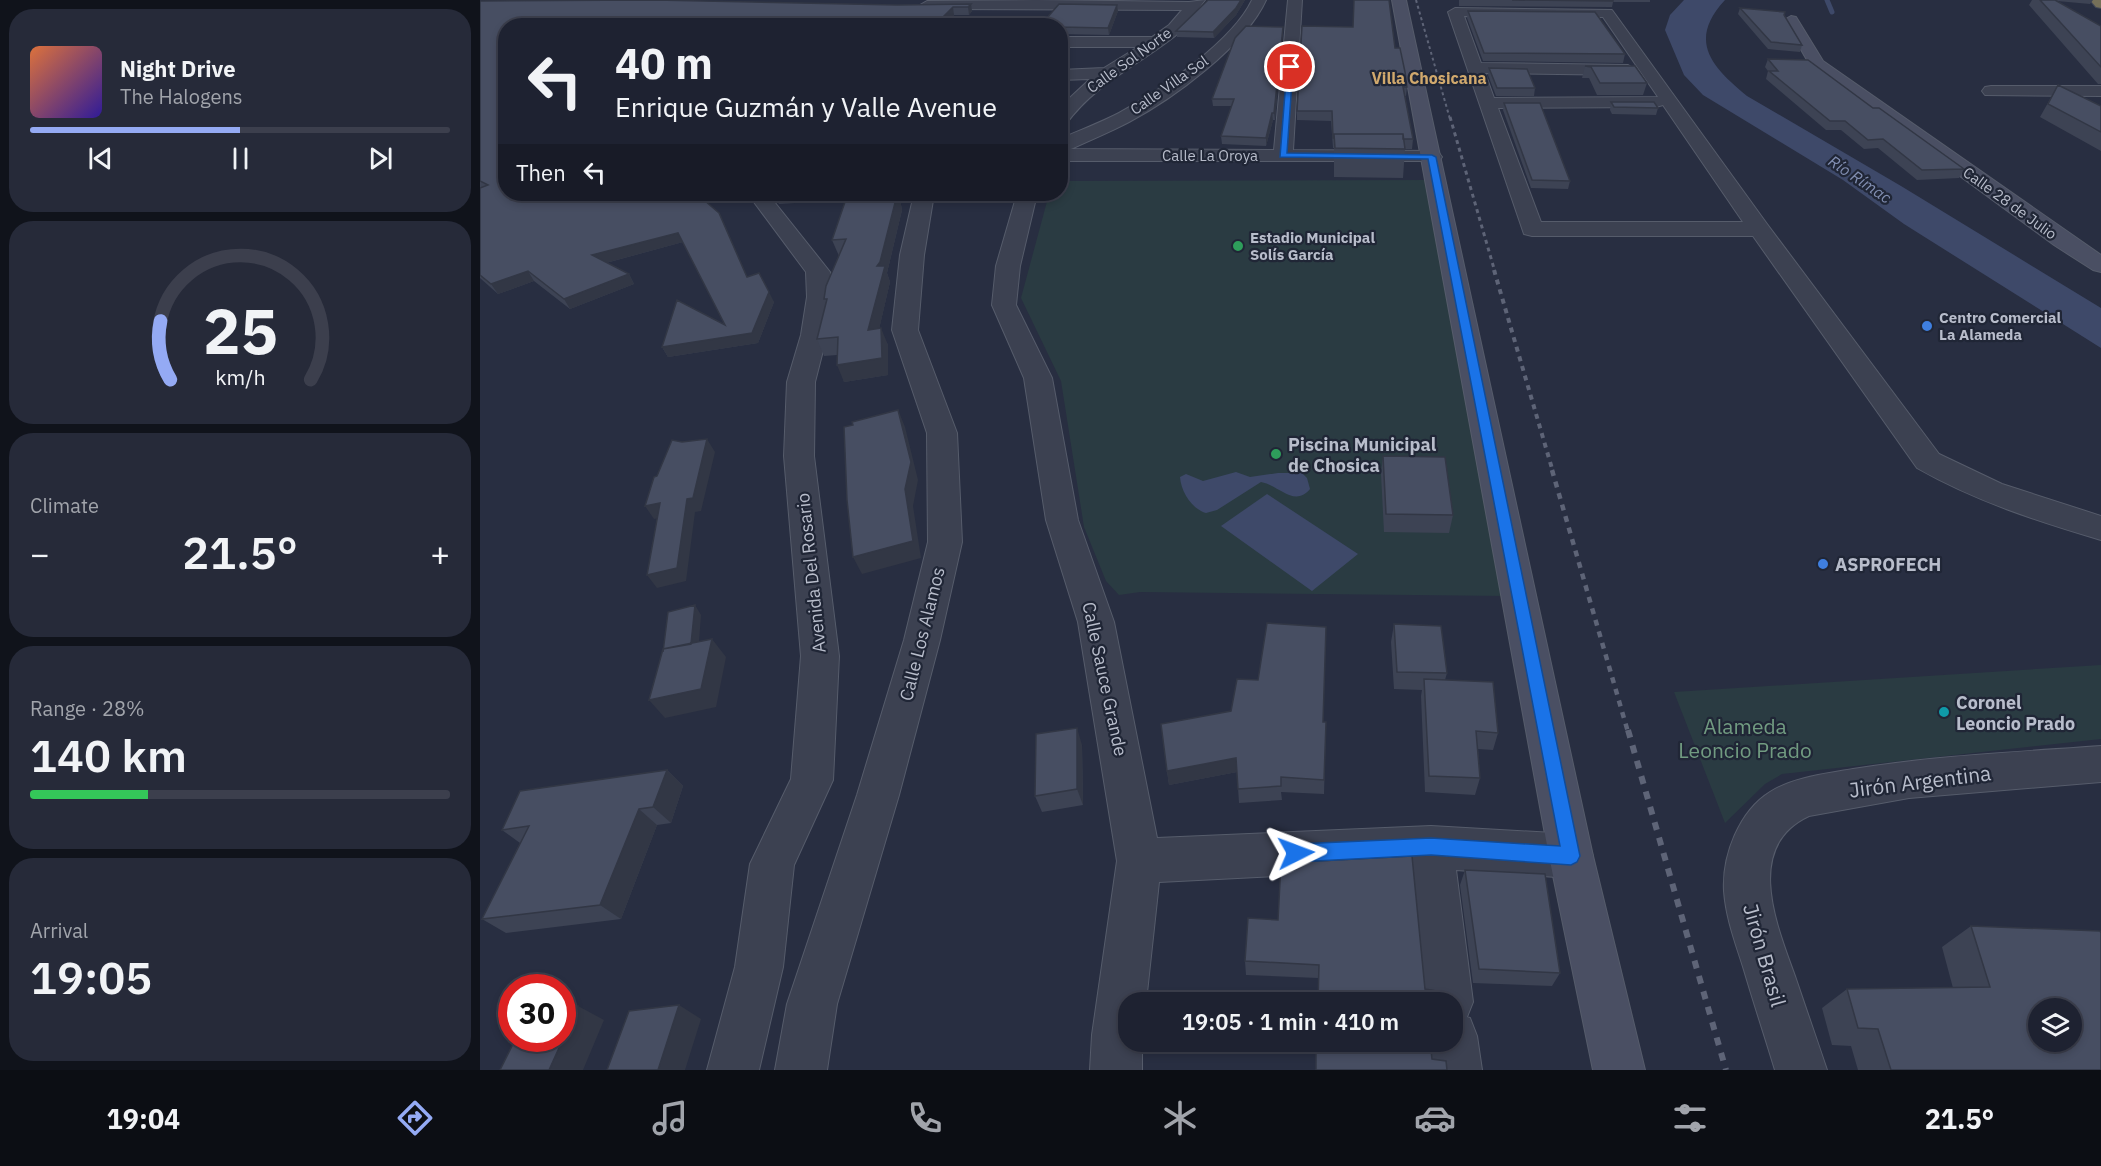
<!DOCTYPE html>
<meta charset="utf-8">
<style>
:root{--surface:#1e2231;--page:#262a39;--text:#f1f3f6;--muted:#a1a4ab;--line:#3c3f4d;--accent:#94aaf4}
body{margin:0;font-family:"IBM Plex Sans",sans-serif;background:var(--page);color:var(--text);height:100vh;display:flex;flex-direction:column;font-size:22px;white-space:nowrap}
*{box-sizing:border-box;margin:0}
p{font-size:20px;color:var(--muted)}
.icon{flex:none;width:33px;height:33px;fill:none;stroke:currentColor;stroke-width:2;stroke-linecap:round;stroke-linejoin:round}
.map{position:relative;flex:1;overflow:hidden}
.panel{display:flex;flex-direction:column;gap:9px;padding:9px;background:#10131b;width:480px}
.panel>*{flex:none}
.hud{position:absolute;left:18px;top:18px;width:570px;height:183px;border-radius:24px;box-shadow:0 3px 9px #0003,0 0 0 2px var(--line);background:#1e2231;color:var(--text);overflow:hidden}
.buttons{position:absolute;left:1548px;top:998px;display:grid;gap:12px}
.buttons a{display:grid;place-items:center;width:54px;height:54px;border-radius:50%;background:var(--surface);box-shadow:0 3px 9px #0003,0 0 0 2px var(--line);font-size:30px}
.speed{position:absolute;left:18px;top:974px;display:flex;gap:12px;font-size:30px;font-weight:700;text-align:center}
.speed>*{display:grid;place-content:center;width:78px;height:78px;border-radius:50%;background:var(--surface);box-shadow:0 3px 9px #0003,0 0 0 2px var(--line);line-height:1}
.speed .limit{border:9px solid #d22;background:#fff;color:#111}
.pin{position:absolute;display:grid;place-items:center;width:51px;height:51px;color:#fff;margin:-26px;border:3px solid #fff;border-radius:50%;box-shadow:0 2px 6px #0007}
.me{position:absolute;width:66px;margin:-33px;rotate:87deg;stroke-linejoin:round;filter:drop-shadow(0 0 4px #0008)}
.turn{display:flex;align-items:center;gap:21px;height:126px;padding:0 18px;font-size:27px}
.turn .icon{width:78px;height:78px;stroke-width:2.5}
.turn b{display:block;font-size:42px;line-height:51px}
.then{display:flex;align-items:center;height:57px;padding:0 18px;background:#0003;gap:12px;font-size:22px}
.big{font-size:45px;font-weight:600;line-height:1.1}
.panel .tile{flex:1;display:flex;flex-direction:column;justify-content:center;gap:9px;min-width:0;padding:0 21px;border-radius:24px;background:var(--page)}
.panel .dial{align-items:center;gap:0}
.dial svg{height:156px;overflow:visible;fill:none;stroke:var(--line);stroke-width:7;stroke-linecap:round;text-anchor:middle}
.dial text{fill:var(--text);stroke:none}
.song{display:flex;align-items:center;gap:18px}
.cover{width:72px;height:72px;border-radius:9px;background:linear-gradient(135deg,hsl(20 70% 55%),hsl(250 70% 35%))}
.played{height:6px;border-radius:3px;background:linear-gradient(90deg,var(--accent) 50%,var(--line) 50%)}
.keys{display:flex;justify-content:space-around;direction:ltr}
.heat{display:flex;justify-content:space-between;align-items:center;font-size:33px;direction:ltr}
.charge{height:9px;border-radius:4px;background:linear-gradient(90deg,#34c759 28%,var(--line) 0)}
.trip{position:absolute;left:638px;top:992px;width:345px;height:60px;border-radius:24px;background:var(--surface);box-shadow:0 3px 9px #0003,0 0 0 2px var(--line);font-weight:600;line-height:60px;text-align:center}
.menu{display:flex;height:96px;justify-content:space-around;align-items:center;background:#0c0e14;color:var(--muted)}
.menu .icon{width:42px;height:42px}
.menu .on{color:var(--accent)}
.menu b{font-size:27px;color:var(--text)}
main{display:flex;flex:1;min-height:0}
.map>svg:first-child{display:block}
</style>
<main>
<section class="panel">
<div class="tile">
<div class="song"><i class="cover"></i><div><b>Night Drive</b><p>The Halogens</p></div></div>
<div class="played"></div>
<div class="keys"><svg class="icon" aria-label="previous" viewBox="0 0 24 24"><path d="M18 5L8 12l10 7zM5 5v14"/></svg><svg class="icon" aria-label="pause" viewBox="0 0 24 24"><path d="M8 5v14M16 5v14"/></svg><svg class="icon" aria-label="next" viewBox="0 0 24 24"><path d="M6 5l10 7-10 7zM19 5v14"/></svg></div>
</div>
<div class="tile dial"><svg viewBox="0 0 100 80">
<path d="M14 69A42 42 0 1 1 86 69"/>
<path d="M14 69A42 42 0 0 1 9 39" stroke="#94aaf4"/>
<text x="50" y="56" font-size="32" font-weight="700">25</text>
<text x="50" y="72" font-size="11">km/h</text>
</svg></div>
<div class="tile"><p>Climate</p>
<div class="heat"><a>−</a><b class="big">21.5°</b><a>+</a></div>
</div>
<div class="tile"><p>Range · 28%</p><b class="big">140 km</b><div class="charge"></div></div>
<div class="tile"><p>Arrival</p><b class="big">19:05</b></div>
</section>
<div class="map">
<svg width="1621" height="1070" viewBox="0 0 1621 1070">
<rect width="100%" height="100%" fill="#282e41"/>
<path fill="#2a3b42" d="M950 180 1027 596 660 592 639 595 626 581 604 527 581 381 541 298 569 194H580L581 181Z
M1621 665V739L1302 774 1285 784 1245 823 1194 692Z"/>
<path fill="#3e4969" d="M1204 0H1245C1207 41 1232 67 1267 96L1421 186 1621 308V348L1424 224 1363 180 1223 95 1204 75 1185 30 1190 15Z
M756 472 770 477 798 473H822L827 478 830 489C814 508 799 485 781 482L737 510 726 513C712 509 701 492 700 477L706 474 723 481Z
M787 494 878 554 832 591 741 526Z"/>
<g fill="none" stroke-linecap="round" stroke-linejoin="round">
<path stroke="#3e4969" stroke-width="5" d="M1347 0 1352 12"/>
<g stroke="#565c6b" stroke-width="2">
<path id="street" d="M196 0H213L176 26H158Z
M556 0 709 2 725 0C716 12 707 26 695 36 657 66 615 84 586 124L580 125V107L610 79 580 80V70L624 68 658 47H580V37H672L689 25 702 10 447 9 440 5 447 1Z
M772 0H786C766 45 693 99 649 122 630 132 610 140 591 149L794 150 808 0H822L813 150 952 151 959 153 962 157 959 161H580V139C600 130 620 123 639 113 680 91 753 41 772 0Z
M975 8 1132 10 1287 224 1459 454 1522 484 1621 516V540C1557 521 1495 501 1437 468L1273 236H1052L1044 234 968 12ZM984 16 1123 17 1178 97 1014 98 1005 73 1148 75 1156 70 1148 65 1001 63ZM1183 105 1263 222H1061L1018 108 1176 107Z
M1511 86H1621V96L1505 95 1502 91 1505 87Z
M268 194H288L350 272 351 297 347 335 335 382 334 456 359 656 353 780 314 865 303 967 279 1070H227L255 967 270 864 311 779 321 656 304 456 307 382 321 335 327 297 326 272Z
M434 194H454L444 255 438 330 477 433 482 542 460 640 419 795 357 1004 347 1070H295L307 1004 377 795 424 640 448 542 447 433 412 330 420 255Z
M537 194H557L540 266 536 305 572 378 598 520 634 622 677 838 951 826 1091 834 1107 841 1113 856 1107 871 1091 878 976 870 993 1002 987 1017 990 1018 997 1036 1002 1070H950L947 1041H972V1002H943L931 869 679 882 666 1002H648V1041H662V1070H610L612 1035 637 861 598 622 566 520 544 378 512 305 516 266Z
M1621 746V782L1429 798 1329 816C1262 847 1298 928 1316 979 1326 1009 1337 1040 1347 1070H1295C1285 1037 1274 1004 1264 970 1256 944 1246 919 1244 891 1242 856 1259 811 1290 792 1314 777 1345 774 1373 769 1455 756 1538 752 1621 746Z"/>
</g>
<g stroke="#565c6b" stroke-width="2">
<path id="secondary" d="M912 0H926L1113 856 1165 1070H1113L1069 856Z
M1311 16 1316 17 1343 61 1621 255V272L1613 270 1574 245 1331 67 1304 20Z"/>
</g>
<g stroke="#434958" stroke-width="2">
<path id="highway" d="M1610 0H1621V8L1616 7Z"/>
</g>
<use href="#street" fill="#3c4151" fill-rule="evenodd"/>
<use href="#secondary" fill="#4a4f63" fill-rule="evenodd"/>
<use href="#highway" fill="#767059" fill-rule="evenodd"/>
<path stroke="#5e6477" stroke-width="2" stroke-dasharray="3 3" stroke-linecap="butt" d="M936 0 970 119"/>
<path stroke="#5e6477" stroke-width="3" stroke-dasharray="4 4" stroke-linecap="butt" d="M970 117 1015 272"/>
<path stroke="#5e6477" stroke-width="4" stroke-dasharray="5 5" stroke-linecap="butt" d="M1014 270 1073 472"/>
<path stroke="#5e6477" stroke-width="4.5" stroke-dasharray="6 6" stroke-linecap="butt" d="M1072 470 1148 732"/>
<path stroke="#5e6477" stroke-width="6" stroke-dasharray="8 8" stroke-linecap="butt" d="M1148 730 1246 1070"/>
</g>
<path fill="#3d4354" d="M728 0H765L756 15 734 38 697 37 696 31Z
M979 0H1170V2H1133L1132 7 979 6Z
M1552 0H1613L1610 4 1577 1 1621 26V84H1618L1549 5Z
M0 1 417 5 491 4 492 11 489 15H474L463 26H26V194H217L267 277 294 302 278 343 188 357 182 347 245 325 203 242 126 263 149 274 154 284 90 309 54 281 18 294 0 278Z
M1260 8 1304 15 1322 45 1320 52 1288 49 1258 14Z
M638 11 629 35 580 34V26Z
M988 11 1145 54 1143 63 1003 61 987 18Z
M803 27 795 120H793L786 146 742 144 741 136 752 106H733L732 99Z
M915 48 927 87 926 96H925L933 139 932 149H925L923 178 854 177V148H853L851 121 817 120V111Z
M1288 59 1393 108 1484 169 1479 178 1437 180 1398 148 1384 149 1361 130H1346L1286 79 1288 71 1285 67Z
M1105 66H1155L1167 83 1163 95H1117L1109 78H1102Z
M1009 68 1055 88 1054 96H1016L1008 75Z
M1578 85 1621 106V151L1560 117Z
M1131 102 1178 108 1176 115 1132 114 1130 110Z
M1024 103 1090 181 1088 189 1051 188 1023 110Z
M293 194H334L330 202 299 204Z
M389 194H419L422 210 407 273 410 282 399 329 408 345V375L364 382 357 355 344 356 337 339 346 303 344 299 359 256 352 240 389 197Z
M903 456 973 515 969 533 904 532 901 474Z
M914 624 967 673 965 680 1018 733 1013 750 998 749 1000 778 995 795 945 792 941 696 942 690 914 689 911 642Z
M843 722H846L844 794 801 792 802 800 759 803 757 772 689 785 687 771Z
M602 745 603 805 562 812 555 796Z
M187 770 203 786 191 823 177 825 141 919 26 933 2 919 40 843 22 830Z
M985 870 1080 973 1072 986 993 983 980 885Z
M768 918 945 989 838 978 766 975 765 961Z
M1491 926 1621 1070H1378L1371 1046 1352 1045 1342 1008 1367 989 1473 988 1462 947Z"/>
<path fill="#323745" d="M761 0H765L756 15 734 38 733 32Z
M491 4 492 11 489 15 488 7Z
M637 5 638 11 629 35 628 28Z
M473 7 474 15 463 26H454Z
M803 27V34L795 120 794 113Z
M792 113 793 120 786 146V138Z
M326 194H334L330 202Z
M416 194H419L422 210 407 273 410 282 395 347 388 330 397 266Z
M198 233 203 242 118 265 112 255Z
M48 271 54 281 18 294 11 284Z
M149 274 154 284 90 309 84 299Z
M289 292 294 302 278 343 188 357 182 347 272 333Z
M401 328 408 345V375L364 382 357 365Z
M418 410 425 427 438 480 433 506 441 558 382 574 373 557 425 489Z
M227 439 235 452 221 511 215 512 206 581 177 588 167 575 207 499Z
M180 503 189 516 174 519 165 506Z
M215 605 221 615 218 656 190 663Z
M232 639 246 657 236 707 185 718 169 700Z
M597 728 602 745 603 805 597 789Z
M756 758 757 772 689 785 687 771Z
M187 770 203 786 191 823 173 807Z
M159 809 177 825 141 919 120 905Z
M199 1005 221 1019 205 1070H178Z
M98 1006 124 1020 103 1070H69Z"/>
<path fill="#474e62" stroke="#323745" stroke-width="1.5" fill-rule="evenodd" d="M174 0 417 5 491 4 488 7H473L454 26H26V88H21L26 91V194H217L239 213 267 277 279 273 289 292 272 333 182 347 197 300 245 325 198 233 112 255 149 274 84 299 48 271 11 284 0 275V188L8 185 0 181V1Z
M728 0H761L756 8 733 32 696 31Z
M874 0H909L915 48H920L925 72 927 87H923L933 139H923V134H854V138H853L852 111H817L822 26 873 27Z
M1032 0H1133V1Z
M1560 0H1575L1621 26V67Z
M579 4 637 5 628 28 580 27V26H560Z
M1260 8 1305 12 1304 15 1322 45 1291 42Z
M988 11 1115 12 1145 54 1004 53Z
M766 26 803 27 794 113H792L786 138 741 136 754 99H732L755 38Z
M1288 59 1328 60 1393 108H1399L1484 169 1442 170 1403 139 1388 140 1365 121H1350L1289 71H1298Z
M1105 66H1155L1167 83H1120L1111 67Z
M1009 68 1047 69 1055 88H1017Z
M1578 85 1621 106V132L1568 104Z
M1131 102H1174L1178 108 1134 107Z
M1024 103H1060L1090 181 1052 180Z
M854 134H923L925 149 855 148Z
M389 194H416L417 195 400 262 397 266H405L388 330 401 328 402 358 357 365 358 337 337 339 347 299H344L346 286 366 239 352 240 366 199 389 197Z
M418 410 431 462 425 489 433 541 373 557 367 500 364 427 373 425 372 422Z
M227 439 213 498 207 499 197 568 167 575 180 503 165 506 174 477 177 476 192 440 202 442Z
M903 456 965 457 973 515 906 514Z
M215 605 211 644 183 649V652L188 612Z
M787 623 846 627 843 722H846L844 780 801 777V786L758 789 756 758 687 771 681 724 751 711 757 679 778 680Z
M914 624 961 626 967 673 917 672Z
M232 639 221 689 169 700 183 649Z
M944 679 1013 682 1018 733 996 731 1000 778 949 776Z
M597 728V789L555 796 556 734Z
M187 770 173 807 159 809 120 905 2 919 49 826 22 830 40 791Z
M932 856 945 989 962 992V1002H838L839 965 765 961 768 918 798 920 801 863Z
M985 870 1065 874 1080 973 999 969Z
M1491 926 1620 931 1621 933V1070H1411L1398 1029 1378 1028 1367 989 1510 987ZM1558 1008H1592V1041H1558Z
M199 1005 178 1070H127L149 1011Z
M98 1006 69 1070H20L36 1038H82V1007Z
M836 1041H950L952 1059 966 1061 967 1070H836Z"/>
<path fill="#1a73e8" stroke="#114b97" stroke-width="1.5" d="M810 65 813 67 807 153 952 155 956 157 1100 856 1097 862 1091 865 951 855 816 862 810 860 807 853 810 847 816 844 951 838 1080 846 948 159 800 157 807 67Z"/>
<g fill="#2e9e5b" stroke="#202636" stroke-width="2">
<circle cx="758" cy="246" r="6"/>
<circle cx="796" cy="454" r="6"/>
</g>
<g fill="#3f7fe0" stroke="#202636" stroke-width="2">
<circle cx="1447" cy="326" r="6"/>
<circle cx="1343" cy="564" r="6"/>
</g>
<circle fill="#0f9aa8" stroke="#202636" stroke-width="2" cx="1464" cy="712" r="6"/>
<g text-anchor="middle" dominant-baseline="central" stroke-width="4.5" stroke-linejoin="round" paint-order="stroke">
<g font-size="15" fill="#b8bdcb" stroke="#202636">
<text transform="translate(649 60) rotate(-36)">Calle Sol Norte</text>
<text transform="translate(689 85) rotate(-35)">Calle Villa Sol</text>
<text x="730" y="155">Calle La Oroya</text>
<text transform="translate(1530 203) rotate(36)">Calle 28 de Julio</text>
</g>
<g font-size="15" font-weight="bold" fill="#b8bdcb" stroke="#202636" text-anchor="start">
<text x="770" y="237">Estadio Municipal<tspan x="770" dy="17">Solís García</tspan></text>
<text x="1459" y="317">Centro Comercial<tspan x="1459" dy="17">La Alameda</tspan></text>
</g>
<g font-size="16" font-weight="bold" fill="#d1a96d" stroke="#202636">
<text x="949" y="78">Villa Chosicana</text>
</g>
<g font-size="16" font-style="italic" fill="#818eb1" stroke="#202636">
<text transform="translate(1380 179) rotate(34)">Río Rímac</text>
</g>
<g font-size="18" font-weight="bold" fill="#b8bdcb" stroke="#202636" text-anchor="start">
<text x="808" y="444">Piscina Municipal<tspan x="808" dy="21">de Chosica</tspan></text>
<text x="1355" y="564">ASPROFECH</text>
<text x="1476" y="702">Coronel<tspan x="1476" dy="21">Leoncio Prado</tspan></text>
</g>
<g font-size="18" fill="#b8bdcb" stroke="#202636">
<text transform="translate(331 573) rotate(-96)">Avenida Del Rosario</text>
<text transform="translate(442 634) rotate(-76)">Calle Los Alamos</text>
<text transform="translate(625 679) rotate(78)">Calle Sauce Grande</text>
</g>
<g font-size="21" fill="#719b81" stroke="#202636">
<text x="1265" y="726">Alameda<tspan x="1265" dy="24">Leoncio Prado</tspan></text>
</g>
<g font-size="21" fill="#b8bdcb" stroke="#202636">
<text transform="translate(1440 781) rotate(-7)">Jirón Argentina</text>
<text transform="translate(1285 955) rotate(74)">Jirón Brasil</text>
</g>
</g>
</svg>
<div class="buttons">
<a><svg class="icon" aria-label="layers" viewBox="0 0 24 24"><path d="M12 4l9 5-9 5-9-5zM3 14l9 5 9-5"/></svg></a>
</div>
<div class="speed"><div class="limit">30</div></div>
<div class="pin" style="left:810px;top:67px;background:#d93025"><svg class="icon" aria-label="arrive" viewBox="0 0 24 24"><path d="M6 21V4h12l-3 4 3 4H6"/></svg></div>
<svg class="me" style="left:816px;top:853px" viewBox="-20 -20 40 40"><path d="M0-17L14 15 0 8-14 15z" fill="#1a73e8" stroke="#fff" stroke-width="4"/></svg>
<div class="trip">19:05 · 1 min · 410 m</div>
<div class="hud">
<div class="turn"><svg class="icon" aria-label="left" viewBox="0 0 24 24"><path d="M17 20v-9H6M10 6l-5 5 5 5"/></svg><div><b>40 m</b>Enrique Guzmán y Valle Avenue</div></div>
<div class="then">Then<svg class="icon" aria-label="left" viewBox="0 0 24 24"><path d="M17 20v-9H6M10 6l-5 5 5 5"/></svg></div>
</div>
</div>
</main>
<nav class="menu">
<b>19:04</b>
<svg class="icon on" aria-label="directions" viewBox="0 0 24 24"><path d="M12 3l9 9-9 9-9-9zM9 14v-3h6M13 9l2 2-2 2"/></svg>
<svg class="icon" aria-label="music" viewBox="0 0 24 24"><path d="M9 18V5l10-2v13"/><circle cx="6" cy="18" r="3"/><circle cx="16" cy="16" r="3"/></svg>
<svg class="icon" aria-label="phone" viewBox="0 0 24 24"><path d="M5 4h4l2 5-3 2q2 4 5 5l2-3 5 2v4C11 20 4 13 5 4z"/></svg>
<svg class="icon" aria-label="climate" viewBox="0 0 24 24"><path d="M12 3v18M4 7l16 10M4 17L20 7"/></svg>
<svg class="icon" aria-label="car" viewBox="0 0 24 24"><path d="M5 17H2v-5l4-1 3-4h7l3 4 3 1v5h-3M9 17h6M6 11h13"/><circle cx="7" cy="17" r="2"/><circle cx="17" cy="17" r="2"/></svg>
<svg class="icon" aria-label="filters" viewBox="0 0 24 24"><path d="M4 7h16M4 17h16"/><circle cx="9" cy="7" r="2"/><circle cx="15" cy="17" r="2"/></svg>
<b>21.5°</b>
</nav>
